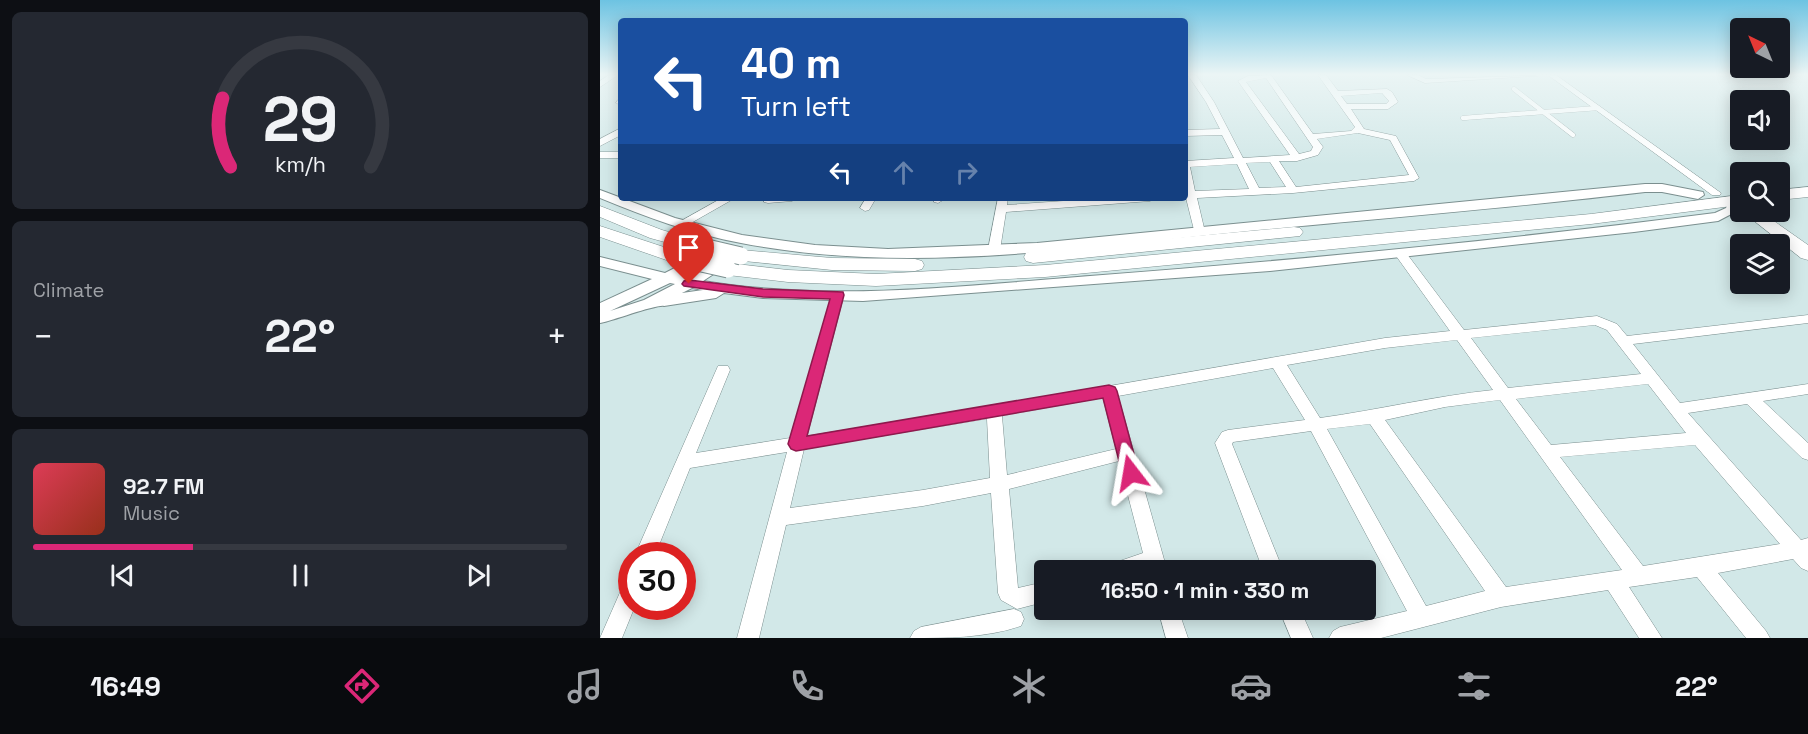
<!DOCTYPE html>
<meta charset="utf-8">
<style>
:root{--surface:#171b24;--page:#242831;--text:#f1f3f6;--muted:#9ea1a6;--line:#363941;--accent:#db2777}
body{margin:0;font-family:"Space Grotesk",sans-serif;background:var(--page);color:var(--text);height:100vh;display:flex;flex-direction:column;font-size:22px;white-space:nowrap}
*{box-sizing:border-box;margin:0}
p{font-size:20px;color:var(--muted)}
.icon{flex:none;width:33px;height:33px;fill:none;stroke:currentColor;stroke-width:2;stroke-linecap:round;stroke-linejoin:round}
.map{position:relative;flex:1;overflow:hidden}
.details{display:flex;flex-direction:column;gap:12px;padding:12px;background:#0d0f14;width:600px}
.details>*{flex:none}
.hud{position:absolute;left:18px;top:18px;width:570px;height:183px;border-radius:6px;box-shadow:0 3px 15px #0003;background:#1a4fa0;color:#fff;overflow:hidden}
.needle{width:39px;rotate:317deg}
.fabs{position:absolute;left:1130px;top:18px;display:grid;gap:12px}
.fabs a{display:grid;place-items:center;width:60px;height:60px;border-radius:6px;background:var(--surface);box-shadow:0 3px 15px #0003;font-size:30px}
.speed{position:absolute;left:18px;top:542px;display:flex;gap:12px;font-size:30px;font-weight:700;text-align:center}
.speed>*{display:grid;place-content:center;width:78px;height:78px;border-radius:50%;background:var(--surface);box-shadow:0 3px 15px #0003;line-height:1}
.speed .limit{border:9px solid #d22;background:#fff;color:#111}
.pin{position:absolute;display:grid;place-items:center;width:51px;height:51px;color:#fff;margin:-62px -26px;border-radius:50% 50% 50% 0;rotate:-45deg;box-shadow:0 0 6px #0007}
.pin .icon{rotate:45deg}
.me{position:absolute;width:66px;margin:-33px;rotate:346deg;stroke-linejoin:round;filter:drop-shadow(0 0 4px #0008)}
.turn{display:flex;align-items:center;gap:21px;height:126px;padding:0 24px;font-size:27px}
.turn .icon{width:78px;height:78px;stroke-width:2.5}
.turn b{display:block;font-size:42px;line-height:51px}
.lanes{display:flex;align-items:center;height:57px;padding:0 24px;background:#0003;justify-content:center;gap:30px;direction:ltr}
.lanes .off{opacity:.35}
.big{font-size:45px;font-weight:700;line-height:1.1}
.details .widget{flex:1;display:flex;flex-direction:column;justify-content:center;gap:9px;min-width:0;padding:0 21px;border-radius:9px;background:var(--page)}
.details .dial{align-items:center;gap:0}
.dial svg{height:156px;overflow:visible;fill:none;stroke:var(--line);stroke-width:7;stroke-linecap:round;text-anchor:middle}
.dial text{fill:var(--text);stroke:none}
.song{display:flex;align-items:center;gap:18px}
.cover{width:72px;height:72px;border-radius:9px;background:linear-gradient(135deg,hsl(350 70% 55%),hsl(10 70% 35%))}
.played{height:6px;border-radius:3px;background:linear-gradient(90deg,var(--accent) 30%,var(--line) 30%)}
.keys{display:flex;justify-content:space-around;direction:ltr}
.heat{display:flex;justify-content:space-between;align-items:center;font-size:33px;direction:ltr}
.trip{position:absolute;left:434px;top:560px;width:342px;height:60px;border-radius:6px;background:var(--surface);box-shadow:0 3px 15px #0003;font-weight:700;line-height:60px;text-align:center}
.tab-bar{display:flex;height:96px;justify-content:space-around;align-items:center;background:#090b0e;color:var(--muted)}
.tab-bar .icon{width:42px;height:42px}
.tab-bar .on{color:var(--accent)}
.tab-bar b{font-size:27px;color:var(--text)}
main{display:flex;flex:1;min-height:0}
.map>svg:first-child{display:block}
</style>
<main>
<section class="details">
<div class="widget dial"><svg viewBox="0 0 100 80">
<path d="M14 69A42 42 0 1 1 86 69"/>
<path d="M14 69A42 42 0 0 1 10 34" stroke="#db2777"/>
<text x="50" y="56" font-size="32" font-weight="700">29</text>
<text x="50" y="72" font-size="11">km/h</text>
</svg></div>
<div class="widget"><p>Climate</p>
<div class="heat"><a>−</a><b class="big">22°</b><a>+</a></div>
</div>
<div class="widget">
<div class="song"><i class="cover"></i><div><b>92.7 FM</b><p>Music</p></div></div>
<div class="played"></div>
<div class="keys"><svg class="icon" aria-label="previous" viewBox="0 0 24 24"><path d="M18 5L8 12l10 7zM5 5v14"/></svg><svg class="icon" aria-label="pause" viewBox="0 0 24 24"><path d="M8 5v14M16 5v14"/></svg><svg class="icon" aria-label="next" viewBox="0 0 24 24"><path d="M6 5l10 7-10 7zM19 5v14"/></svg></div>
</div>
</section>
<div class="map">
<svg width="1208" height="638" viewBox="0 0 1208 638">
<rect width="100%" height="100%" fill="#d2e8e8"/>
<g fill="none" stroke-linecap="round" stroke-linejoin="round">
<g stroke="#7b8f8f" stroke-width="5">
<path id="service" d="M914 89 973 135
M863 118 998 108"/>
</g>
<g stroke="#7b8f8f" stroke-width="1">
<path id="minor" d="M9 75H18L0 87V81Z
M588 75H596L614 102 643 158 690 155 638 81 648 76 671 75 713 134 751 131 755 127 718 75H726L738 91 787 89 792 92 798 102 788 109H751L764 129 796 136 819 178 814 181 693 193 597 198 605 232 603 234H595L586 198H584L585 161 634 158 622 135 585 136V130L620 129 606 102ZM666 78 713 147 711 151 699 154 646 82ZM782 93 789 101 786 104H747L741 96ZM758 133 790 140 809 175 696 187 679 161H697L718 155 723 147 717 139ZM670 162 686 187 659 188 646 163ZM637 164 649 189 595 191 590 167Z
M807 75H818L826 79 956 75 1121 193 1120 195H1112L948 75 825 83Z
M18 100H21V105L16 103Z
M21 128V135L0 146V139Z
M0 152H21V158H0Z
M122 198H135L84 227 80 228 74 225Z
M164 198H197L192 201 168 203 164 202Z
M266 198H276L269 210 265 211 260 208Z
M333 198H343V200L338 203 334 202Z
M398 198H408L407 205 507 198H555L550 201 406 212 400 250 394 254 388 250Z
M800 249 804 250 864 330 997 316 1017 324 1027 336 1208 315V323L1033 344 1080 403 1208 384V394L1163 401 1208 443V460L1202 458 1147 404 1088 413 1201 540 1208 538V571L1201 568 1193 559 1118 573 1166 631 1170 638H1146L1097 577 1029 587 1062 638H1039L1008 590 901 607 781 638H729L733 631 740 627 807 611 711 431 633 442 632 444 683 570H663L615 443 622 432 628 430 705 420 673 368 518 396 567 570H508L511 564 543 553 519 461 409 489 418 588 444 582V602L417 609 401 600 398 593 391 493 323 506 186 525 159 638H137L187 452 90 468 55 555H35L118 366H128L130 370 96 453 190 438 233 292H243L244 295 207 436 394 406 785 338 850 331 794 253ZM995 325 1007 330 1041 374 908 388 871 338ZM857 340 893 390C835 396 778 410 720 418L687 365 785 348ZM1048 384 1086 433 951 445 916 399ZM503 398 516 449 407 475 402 416ZM900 400 1022 570 906 587 785 420 845 407ZM387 419 390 478 323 490 190 508 204 449ZM770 424 885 591 826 606 727 429ZM1095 445 1180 544 1043 566 960 457Z
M32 579V606H35L22 638H0L25 581Z
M414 609 421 612 424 619 421 626C386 638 347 638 310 638L314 631 321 627Z
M558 609H578L588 638H566Z
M679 609H700L713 638H691Z"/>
</g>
<g stroke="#7b8f8f" stroke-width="2">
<path id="tertiary" d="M1045 184H1062L1103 192 1104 195 1098 199 1062 192H1045C910 208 774 219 638 232 475 248 305 275 141 243 92 234 46 217 0 198V190L75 218 142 235 215 245 288 249 437 243Z
M1136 196 1140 197 1139 210 1118 221 1034 232 670 271 263 301 163 298 124 293 116 298 64 306C57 304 12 321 0 323V303L52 279 0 266V257L65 273 104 253 109 254 111 257 109 260 82 276 87 277 124 257 131 261 129 264 103 281C231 302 362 286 490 276 699 260 907 240 1115 213L1126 208 1131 197ZM70 283 75 284 44 300 10 311ZM92 288 103 290 82 293Z"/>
</g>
<g stroke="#7b8f8f" stroke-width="1">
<path id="trunk" d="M1208 187V197L1179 200V190Z
M1140 195V205L991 224 445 277 276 286 188 282 128 275 121 273 118 269 121 265 128 263 188 270 276 274 445 265 991 214Z
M0 206 62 230 100 241 103 245 100 249 94 250 50 238 0 217Z
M1143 212H1161L1208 245V260L1201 258Z
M0 226 82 253 84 257 82 261 75 263 0 237Z
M694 227 700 228 703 232 700 236 433 263 426 261 424 257 426 253 433 251Z
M141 250 232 258 315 259 322 261 324 265 322 269 315 271 232 270 134 260 132 256 134 252Z"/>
</g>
<use href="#service" stroke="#fff" stroke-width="4.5"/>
<use href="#minor" fill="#fff" fill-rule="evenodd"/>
<use href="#tertiary" fill="#fff" fill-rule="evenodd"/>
<use href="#trunk" fill="#fff" fill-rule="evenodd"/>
<g stroke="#7b8f8f" stroke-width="19" stroke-linecap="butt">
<path id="trunk-bridge" d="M94 245 141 256
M75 257 128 269"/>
</g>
<use href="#trunk-bridge" stroke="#fff" stroke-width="17"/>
</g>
<linearGradient id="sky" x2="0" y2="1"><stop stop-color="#6dc3e2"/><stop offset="0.45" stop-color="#ebf5f5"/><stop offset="1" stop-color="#ebf5f5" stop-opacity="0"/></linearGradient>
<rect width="1208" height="165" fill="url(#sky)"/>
<path fill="#db2777" stroke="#8e194d" stroke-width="1.5" d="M89 280 163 289 243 292 244 295 207 436 509 385 515 387 517 391 539 473 537 478 531 480 525 478 522 473 503 398 196 451 191 449 188 444 230 299 163 297 84 286 82 284 84 281Z"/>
</svg>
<div class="fabs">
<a><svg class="needle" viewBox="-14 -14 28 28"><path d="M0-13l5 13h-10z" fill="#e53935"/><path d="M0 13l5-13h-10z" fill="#9ea1a6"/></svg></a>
<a><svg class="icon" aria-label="sound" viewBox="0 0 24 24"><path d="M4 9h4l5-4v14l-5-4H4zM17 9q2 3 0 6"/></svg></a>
<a><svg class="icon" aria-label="search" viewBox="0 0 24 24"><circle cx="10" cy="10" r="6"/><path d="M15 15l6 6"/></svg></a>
<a><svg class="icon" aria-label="layers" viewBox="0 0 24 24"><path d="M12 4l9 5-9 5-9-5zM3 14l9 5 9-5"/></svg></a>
</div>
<div class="speed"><div class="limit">30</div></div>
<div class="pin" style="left:89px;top:284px;background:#d93025"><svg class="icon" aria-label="arrive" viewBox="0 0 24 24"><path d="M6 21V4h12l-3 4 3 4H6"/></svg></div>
<svg class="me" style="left:531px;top:473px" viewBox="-20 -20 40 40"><path d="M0-17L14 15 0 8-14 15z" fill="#db2777" stroke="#fff" stroke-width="4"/></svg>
<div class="trip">16:50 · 1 min · 330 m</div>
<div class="hud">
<div class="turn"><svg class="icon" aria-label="left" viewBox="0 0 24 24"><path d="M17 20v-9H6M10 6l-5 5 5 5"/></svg><div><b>40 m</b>Turn left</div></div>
<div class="lanes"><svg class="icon" aria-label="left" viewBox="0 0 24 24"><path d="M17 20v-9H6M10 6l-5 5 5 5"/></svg><svg class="icon off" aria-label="ahead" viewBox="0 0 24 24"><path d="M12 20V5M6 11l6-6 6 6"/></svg><svg class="icon off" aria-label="right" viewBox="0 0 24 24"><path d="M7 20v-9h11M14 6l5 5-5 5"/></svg></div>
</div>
</div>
</main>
<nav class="tab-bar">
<b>16:49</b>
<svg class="icon on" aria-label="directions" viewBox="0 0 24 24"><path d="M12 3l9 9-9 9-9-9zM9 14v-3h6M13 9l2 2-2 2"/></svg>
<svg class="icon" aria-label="music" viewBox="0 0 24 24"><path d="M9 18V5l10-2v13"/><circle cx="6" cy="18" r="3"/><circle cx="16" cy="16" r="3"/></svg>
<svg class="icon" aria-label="phone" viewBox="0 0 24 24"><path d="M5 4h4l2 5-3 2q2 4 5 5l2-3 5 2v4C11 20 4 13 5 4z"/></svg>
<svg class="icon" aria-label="climate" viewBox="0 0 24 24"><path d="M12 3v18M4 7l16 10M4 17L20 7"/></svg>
<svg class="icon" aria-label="car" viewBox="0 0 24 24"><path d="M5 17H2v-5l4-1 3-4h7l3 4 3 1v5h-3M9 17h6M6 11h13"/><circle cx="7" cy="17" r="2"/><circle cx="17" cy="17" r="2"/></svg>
<svg class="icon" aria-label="filters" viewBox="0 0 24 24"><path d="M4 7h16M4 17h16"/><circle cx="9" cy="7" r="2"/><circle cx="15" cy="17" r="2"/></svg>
<b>22°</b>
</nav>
